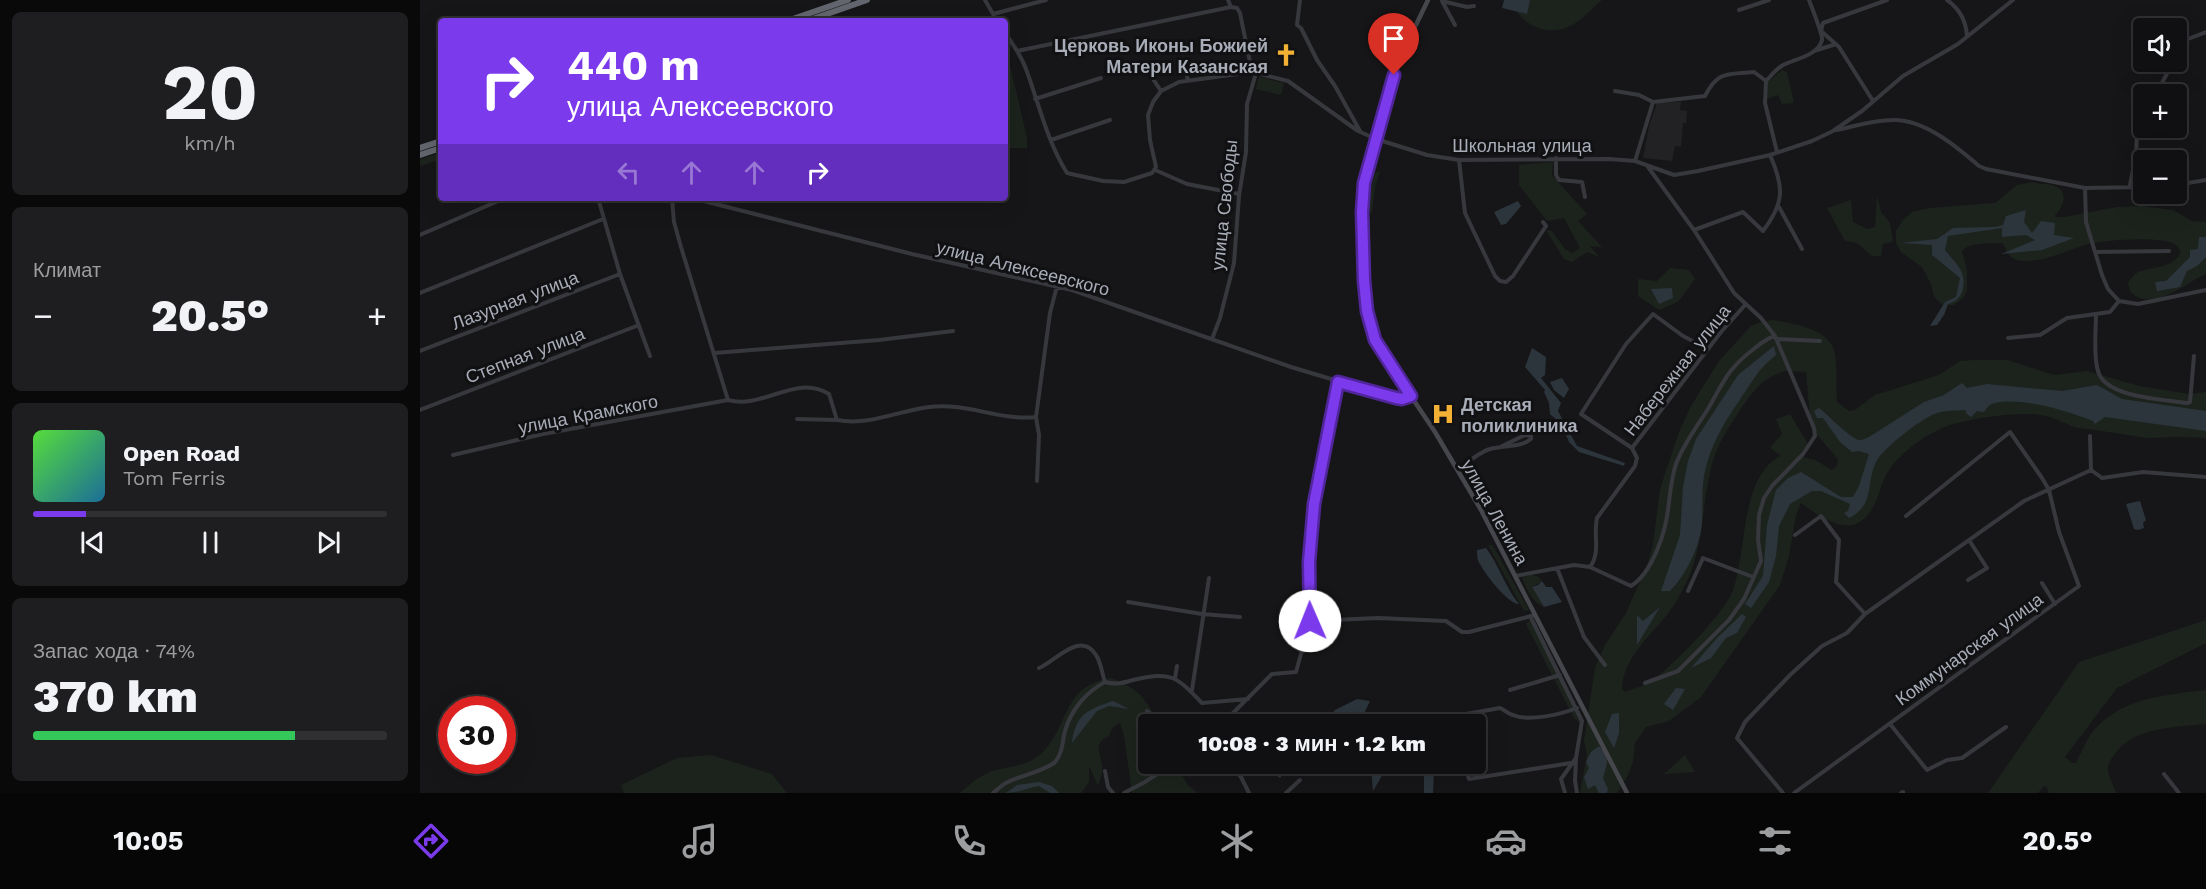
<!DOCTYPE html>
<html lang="ru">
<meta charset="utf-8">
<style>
:root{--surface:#101012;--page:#1e1e20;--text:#f1f3f6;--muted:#9c9d9f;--line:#303032;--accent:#7c3aed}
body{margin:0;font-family:"Work Sans",sans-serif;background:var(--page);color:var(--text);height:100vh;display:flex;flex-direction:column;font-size:22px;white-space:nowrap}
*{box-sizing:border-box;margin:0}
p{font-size:20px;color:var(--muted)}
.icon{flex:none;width:33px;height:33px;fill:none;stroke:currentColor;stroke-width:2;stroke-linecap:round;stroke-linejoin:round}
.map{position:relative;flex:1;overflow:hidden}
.panel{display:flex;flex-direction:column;gap:12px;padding:12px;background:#09090a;width:420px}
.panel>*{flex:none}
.banner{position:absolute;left:18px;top:18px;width:570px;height:183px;border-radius:6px;box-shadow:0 6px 24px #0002,0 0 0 2px var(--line);background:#7c3aed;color:#fff;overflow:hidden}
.tools{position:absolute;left:1713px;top:18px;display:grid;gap:12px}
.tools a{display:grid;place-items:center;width:54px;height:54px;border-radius:6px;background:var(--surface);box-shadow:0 6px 24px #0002,0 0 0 2px var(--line);font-size:30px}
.speed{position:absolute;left:18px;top:696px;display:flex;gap:12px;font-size:30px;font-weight:700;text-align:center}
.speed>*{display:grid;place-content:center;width:78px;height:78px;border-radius:50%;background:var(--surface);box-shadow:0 6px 24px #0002,0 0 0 2px var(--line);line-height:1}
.speed .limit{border:9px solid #d22;background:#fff;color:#111}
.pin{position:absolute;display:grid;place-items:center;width:51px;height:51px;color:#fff;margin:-62px -26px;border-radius:50% 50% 50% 0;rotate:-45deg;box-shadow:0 0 6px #0007}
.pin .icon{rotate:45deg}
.me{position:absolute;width:66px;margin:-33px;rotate:359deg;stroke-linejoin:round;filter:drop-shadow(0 0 4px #0008)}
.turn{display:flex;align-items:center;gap:21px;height:126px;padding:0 30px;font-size:27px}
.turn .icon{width:78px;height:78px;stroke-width:2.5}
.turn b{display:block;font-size:42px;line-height:51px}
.lanes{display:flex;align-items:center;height:57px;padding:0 30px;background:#0003;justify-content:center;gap:30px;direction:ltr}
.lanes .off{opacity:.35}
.big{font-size:45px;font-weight:800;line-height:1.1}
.panel .card{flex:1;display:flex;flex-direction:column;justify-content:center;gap:9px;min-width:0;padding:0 21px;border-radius:9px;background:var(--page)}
.panel .dial{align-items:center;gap:0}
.dial b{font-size:78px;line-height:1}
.song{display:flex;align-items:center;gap:18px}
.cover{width:72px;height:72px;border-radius:9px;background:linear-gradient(135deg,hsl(110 70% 55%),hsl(200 70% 35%))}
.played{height:6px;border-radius:3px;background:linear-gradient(90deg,var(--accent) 15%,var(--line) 15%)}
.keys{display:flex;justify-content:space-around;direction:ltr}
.heat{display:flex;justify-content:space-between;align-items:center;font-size:33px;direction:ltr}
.charge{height:9px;border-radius:4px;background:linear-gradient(90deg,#34c759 74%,var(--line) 0)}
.trip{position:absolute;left:718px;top:714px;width:348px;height:60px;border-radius:6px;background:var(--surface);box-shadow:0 6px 24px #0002,0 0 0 2px var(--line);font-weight:800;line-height:60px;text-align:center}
.menu{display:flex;height:96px;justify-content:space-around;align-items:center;background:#060607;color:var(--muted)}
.menu .icon{width:42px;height:42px}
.menu .selected{color:var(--accent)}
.menu b{font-size:27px;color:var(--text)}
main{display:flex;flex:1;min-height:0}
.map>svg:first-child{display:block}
</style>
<main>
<section class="panel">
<div class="card dial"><b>20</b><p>km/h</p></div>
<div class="card"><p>Климат</p>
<div class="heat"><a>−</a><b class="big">20.5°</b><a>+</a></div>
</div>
<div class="card">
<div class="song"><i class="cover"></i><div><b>Open Road</b><p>Tom Ferris</p></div></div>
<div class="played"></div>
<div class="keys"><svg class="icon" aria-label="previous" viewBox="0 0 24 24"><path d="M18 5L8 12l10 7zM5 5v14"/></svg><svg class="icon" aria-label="pause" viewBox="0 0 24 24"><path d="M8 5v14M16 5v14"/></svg><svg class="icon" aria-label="next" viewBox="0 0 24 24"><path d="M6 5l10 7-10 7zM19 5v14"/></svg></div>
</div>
<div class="card"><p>Запас хода · 74%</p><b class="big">370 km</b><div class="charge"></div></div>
</section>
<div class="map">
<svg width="1786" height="793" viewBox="0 0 1786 793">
<rect width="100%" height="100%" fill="#161618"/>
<path fill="#222225" d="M1261 102 1260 110 1267 111 1266 123H1263L1261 147 1255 146 1252 161 1223 158 1229 126 1237 103Z"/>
<path fill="#1c231d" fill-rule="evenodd" d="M1091 0H1182C1171 9 1161 22 1148 27 1124 37 1099 23 1091 0Z
M585 44 607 138V148H585Z
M1362 70 1367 72 1374 103 1362 104 1358 95 1347 99V83Z
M839 77 864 83 861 95 836 89Z
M21 153V159L0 166V159Z
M1133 162 1132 175 1167 214 1158 221 1182 247 1170 246 1179 257 1167 252 1152 262 1144 259 1126 230 1132 231 1145 249 1152 253 1160 248 1144 218 1127 221 1099 185V165Z
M960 171 955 187 952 213H949L948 202 955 173Z
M1613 182C1620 185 1625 183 1632 185 1649 189 1645 206 1635 215L1636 217H1645L1697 207 1722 206 1753 210 1772 221 1786 222V274C1766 282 1731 315 1710 291L1708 282C1709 281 1714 275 1715 274 1726 266 1752 271 1761 252 1759 249 1758 247 1756 245 1742 235 1681 240 1664 245 1647 251 1616 265 1597 260 1588 257 1586 250 1583 243 1570 244 1551 241 1542 251L1547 270V290L1543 298 1534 305H1523L1514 297 1511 284 1502 267 1481 252 1476 243V231L1483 220 1492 212 1510 208 1575 203 1597 185Z
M1457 196 1461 212 1470 223 1473 242 1463 244 1461 256H1452L1437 243 1425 241 1407 208 1431 200 1433 222 1447 229 1455 227Z
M1250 268 1269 270 1275 279 1258 302 1239 310 1218 296V279L1237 281Z
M1352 320C1372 323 1411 328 1415 354 1417 367 1416 387 1417 402L1429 411 1435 410 1455 395 1519 375 1540 361 1554 360H1587L1634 375 1667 371 1719 386 1769 394 1786 392V438L1757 437 1727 438 1669 429C1653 430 1641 419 1626 416 1603 410 1553 418 1530 425 1509 432 1484 450 1471 467 1463 477 1461 490 1456 501 1438 543 1407 522 1381 503L1376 515 1369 556 1360 585 1281 697 1249 721 1226 727 1215 743 1213 762 1207 777 1197 793H1160L1167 755 1164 741 1175 668 1185 645 1206 613 1227 566 1233 544 1240 489 1259 432 1271 406 1299 361 1331 326 1340 322ZM1365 371 1386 372 1391 428 1418 459 1417 466 1412 470 1395 460 1378 456 1388 444 1370 414 1356 419 1362 434 1350 448 1361 456C1320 475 1327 552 1313 590 1305 613 1251 668 1230 682 1223 686 1213 689 1205 692L1202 689C1203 659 1228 638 1246 616 1255 605 1263 590 1269 577 1283 543 1282 508 1290 473 1294 450 1306 431 1319 412 1332 392 1342 378 1365 371Z
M1068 545H1072L1077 553 1109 610 1104 611Z
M1110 574 1119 577 1122 581 1112 587 1124 607C1113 603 1106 589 1102 578Z
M1786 620V643L1697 688 1645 757 1652 763H1656C1661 753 1665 743 1671 734 1698 698 1745 695 1786 690V724C1757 727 1713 727 1695 754 1691 759 1687 764 1688 771 1689 778 1694 786 1696 793H1629L1627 787 1624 786 1618 793H1568L1659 662Z
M1108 621 1113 623 1159 717 1161 724 1154 718 1106 624Z
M690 678C715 685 729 701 738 724H729V764H754L769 786 778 793H712L704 735 700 723 692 728 689 736C672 744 681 752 682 766 683 773 680 780 678 786L669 766V782L661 793H540C547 787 554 780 562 776 581 764 604 770 622 753 651 724 641 687 690 678Z
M291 755 352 774 367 793H204L201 785 257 758Z
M1265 755 1275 772 1244 774Z"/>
<path fill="#2c353c" d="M1084 0H1110L1107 14 1082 8Z
M1098 201 1101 206 1086 224 1081 225 1074 212Z
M1606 210 1604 222 1612 233 1621 221 1635 223 1634 235 1654 238 1622 250 1581 254 1615 240 1606 235 1582 237V228L1528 236 1525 250C1536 264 1548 272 1542 292 1539 299 1535 302 1528 304L1524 315 1517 325 1510 326 1525 302 1536 297 1540 278 1512 255V245L1481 243 1517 239 1533 228 1575 227 1583 225 1586 216Z
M1779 237H1786V257L1777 266 1767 271 1760 287 1737 291 1735 282 1746 281 1770 257V250L1778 249Z
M1252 288 1253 298 1239 304 1231 289Z
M1354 346 1356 355C1336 371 1333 381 1319 401 1305 421 1292 443 1286 467 1281 485 1283 503 1282 522 1281 545 1266 575 1250 591H1241L1260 535 1263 487 1268 461 1276 439 1318 375Z
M1112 348 1126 357 1125 375 1121 378 1141 403 1138 411 1157 446 1205 463 1204 466 1159 452 1149 442 1142 425 1130 414 1129 403 1124 392 1125 390 1105 367Z
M1142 378 1149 389 1144 398 1134 390 1130 382Z
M1542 383 1547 388 1567 384 1642 391 1677 385 1702 399 1786 411V431L1685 417 1675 424 1673 421C1648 411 1602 397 1575 403 1569 404 1567 408 1564 412L1557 411 1551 417 1547 414 1545 410C1536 411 1526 410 1517 413 1503 417 1462 449 1456 462 1445 484 1456 504 1429 518L1424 513 1428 511 1430 504 1401 491H1392L1370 504 1359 526 1356 556 1349 582 1331 608 1325 604 1343 576 1347 525 1356 490 1368 478 1381 472 1421 497H1433L1439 486 1449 454 1439 451 1432 452 1420 442 1403 418H1397L1394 411 1399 408C1407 414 1432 440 1439 440 1443 440 1446 438 1449 437L1504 402 1524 395Z
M1720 501 1726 520 1723 523 1724 528 1718 530 1714 529 1706 504Z
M1066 548C1079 565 1085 587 1099 604 1088 604 1065 574 1060 564 1057 560 1057 555 1057 550Z
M1122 581 1126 587H1132L1142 602 1124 607 1112 587 1118 585Z
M1240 607 1217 645V615L1223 621Z
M1322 614 1326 617 1317 633 1306 638 1291 658 1271 668 1297 638Z
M1256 688 1265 689 1253 710 1244 704Z
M937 699 950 701 941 720 923 717 902 724 915 710Z
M693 701 709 709 689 706 677 711 652 743C655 715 668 709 693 701Z
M1199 713V733L1194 748 1185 732 1192 714Z
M722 715C734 733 727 753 728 773L725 777 721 772 722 741 716 719Z
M1179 746C1191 760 1187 762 1183 778L1188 789 1187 793H1179L1175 785 1168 789 1164 777 1169 768 1166 762 1171 752Z
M855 764H870L860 778 851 771Z
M952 764H969L953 791 951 766Z
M1001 764H1011L1014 772 1013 793H1004V772Z
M619 782 632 786 639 793H630L619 786C607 788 599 793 586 793L597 785Z"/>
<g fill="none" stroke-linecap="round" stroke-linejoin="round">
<path stroke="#37383d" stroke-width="4" d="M565 0 577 21
M808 0 811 7 817 8 820 13 832 72
M880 0 877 25 881 28 897 60 915 86 940 131
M1527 0C1540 9 1546 20 1547 36
M1319 10 1349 0
M573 14 626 0
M1035 25 1022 1 1047 7 1054 6
M585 33C593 44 601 56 606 69 619 104 627 141 647 173L683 181 704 182 732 173 736 167 730 140 728 115 733 102 741 91 759 82 832 72 868 81 938 131 956 139 1007 155 1039 160 1189 159 1215 161 1254 175 1278 171 1350 155 1392 141 1413 131 1442 111 1483 76 1538 44 1593 0
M1397 50 1416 44
M597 51 811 7
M1756 54 1768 39 1786 32
M765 70 768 80
M733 79 741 91
M1346 81 1345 103 1357 152
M1195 91 1219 95 1233 102 1285 96C1298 70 1308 75 1334 72L1346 81C1351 76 1356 69 1363 65 1375 59 1399 55 1402 40 1403 35 1392 8 1389 0
M1731 94 1733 90 1742 83 1753 62
M615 99 681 78
M1453 101 1419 47 1401 31 1403 23 1467 0
M1417 130C1435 126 1455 120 1473 120 1504 119 1537 147 1559 166L1566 169 1665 188 1724 187
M631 140 690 120
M1136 158V175L1139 180 1162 182 1165 197
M1039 160 1045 213 1075 276 1080 281 1086 282 1093 276 1126 226 1123 222
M1215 161 1233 102
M735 170 767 184 819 194
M1710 185 1716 155 1717 133 1724 111
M1756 185 1786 180
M1665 188 1666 222 1682 275 1688 289 1699 301 1718 304 1786 290
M178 198 200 274 230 356
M252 198 254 222 261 247 308 400C343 410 376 373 409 394L417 420C450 426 477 411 509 407 545 402 580 421 616 417L630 313 637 286
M272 198 492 254 652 290 871 367 971 397 982 399 991 396
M1359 207 1382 249
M1274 230 1323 212 1343 231C1365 202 1364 187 1350 155
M0 235 85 198
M1676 252 1749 251
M0 293 183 219
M1676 314C1676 330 1673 356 1678 371 1685 398 1744 399 1767 403L1770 402 1774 356
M1588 338 1620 335 1647 318 1690 312 1699 301
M792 339 800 318 814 263 819 196 826 152 827 104 836 73
M1356 339 1400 341
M0 351 200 274
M295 353 459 340 533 331
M0 410 219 325
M616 417 619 435 617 481
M377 419 417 420
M1212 448 1301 332 1325 305
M33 455 123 434 308 400
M1038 470C1047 463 1059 452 1070 449 1083 445 1100 448 1111 439V436L1105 435 1082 446
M1671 470 1682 478 1723 472 1786 477
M1375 535 1401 516 1419 540 1416 582 1445 614
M1170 567C1181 552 1173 536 1177 518L1215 466 1217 458 1212 448 1161 414 1206 344 1233 314 1263 336 1288 349
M1137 568 1164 637 1185 665
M1095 576 1154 565 1170 567 1211 586C1232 573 1245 534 1248 510 1250 495 1251 479 1256 464 1263 445 1277 426 1288 409 1304 381 1308 368 1335 348 1341 343 1348 338 1355 336
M1548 580 1567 568 1549 540
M1622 583 1635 604
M1268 591 1283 558 1333 577
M708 602 782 614 820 617
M1110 616 1162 721 1156 758 1141 779 1145 793
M890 621 889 562 894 504 918 382
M619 668C635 662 660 630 676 655 681 662 682 674 685 682
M755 678 757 666
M1225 683 1258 671 1309 620 1324 599 1341 561 1338 540 1339 515 1344 498 1352 486 1383 454 1395 436 1394 428 1355 336 1341 318 1314 293 1274 230 1228 167
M772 690 789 578
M1090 690 1140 675
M727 711 742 724
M802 724 852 674 876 672 890 621 958 618 1026 621 1042 632H1049L1115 615
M1036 724 1035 716 1080 708C1085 710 1088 714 1093 715 1109 722 1142 714 1157 708
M1470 724 1507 770 1527 760 1542 758 1586 727
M1156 759 1155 781 1157 793
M809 764 821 777 829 793
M1044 764 1049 779 1151 763
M685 771 688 787 693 793
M1744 774 1759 793
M573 793C578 789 583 784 588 782 600 776 627 770 635 762 643 753 642 742 645 731 651 710 666 692 685 682 695 685 703 683 713 680 751 671 756 676 782 703L828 699
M704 793 725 782 752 764
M866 793 880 780
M1363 793 1317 738 1325 722 1370 675 1402 646 1427 633 1445 614 1604 501 1671 470 1670 436
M1374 793 1659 586 1639 532 1629 490 1622 478 1590 432 1486 516
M1481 793 1483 792"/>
<path stroke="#45474d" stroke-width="4.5" d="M1008 0 980 58 944 183 942 212 944 281 947 311 951 329 960 350 1015 432 1061 510 1207 793"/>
<path stroke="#63666e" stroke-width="6" d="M367 21 428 0
M387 21 447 0
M0 148 21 141
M0 155 21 148"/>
</g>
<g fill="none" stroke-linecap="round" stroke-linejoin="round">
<g stroke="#51269a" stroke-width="15">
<path id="route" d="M890 621 889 562 894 504 918 382 976 398 982 399 991 396 955 340 947 311 944 281 942 212 944 183 974 75"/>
</g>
<use href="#route" stroke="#7c3aed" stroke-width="10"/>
</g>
<defs>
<g id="church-bare" transform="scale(1.8)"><path d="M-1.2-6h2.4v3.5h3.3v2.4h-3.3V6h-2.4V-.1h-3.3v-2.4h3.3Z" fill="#f2b134" stroke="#111113" stroke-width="2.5" paint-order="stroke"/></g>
<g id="hospital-bare" transform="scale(1.8)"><path d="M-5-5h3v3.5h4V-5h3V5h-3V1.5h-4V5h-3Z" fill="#f2b134" stroke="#111113" stroke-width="2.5" paint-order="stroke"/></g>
</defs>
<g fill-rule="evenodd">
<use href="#church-bare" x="866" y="55"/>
<use href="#hospital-bare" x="1023" y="414"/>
</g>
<g text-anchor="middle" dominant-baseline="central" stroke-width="6" stroke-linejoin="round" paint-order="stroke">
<g font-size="18" font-weight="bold" fill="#a8adb8" stroke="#111113" text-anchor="end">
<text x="848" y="45">Церковь Иконы Божией<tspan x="848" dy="21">Матери Казанская</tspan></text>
<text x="1041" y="404" text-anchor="start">Детская<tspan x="1041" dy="21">поликлиника</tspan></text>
</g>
<g font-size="18" fill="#a8adb8" stroke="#111113">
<text x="1102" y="145">Школьная улица</text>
<text transform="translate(804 205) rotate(-84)">улица Свободы</text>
<text transform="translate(603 268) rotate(14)">улица Алексеевского</text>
<text transform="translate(95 300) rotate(-21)">Лазурная улица</text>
<text transform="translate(105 355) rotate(-21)">Степная улица</text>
<text transform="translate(1257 370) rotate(-52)">Набережная улица</text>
<text transform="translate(168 414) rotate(-11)">улица Крамского</text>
<text transform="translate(1075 512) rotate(61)">улица Ленина</text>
<text transform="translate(1549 649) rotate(-36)">Коммунарская улица</text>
</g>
</g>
</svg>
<div class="tools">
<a><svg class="icon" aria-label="sound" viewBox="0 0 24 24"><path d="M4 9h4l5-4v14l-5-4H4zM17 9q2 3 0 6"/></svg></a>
<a>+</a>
<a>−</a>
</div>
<div class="speed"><div class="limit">30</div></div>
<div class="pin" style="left:974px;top:75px;background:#d93025"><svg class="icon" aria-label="arrive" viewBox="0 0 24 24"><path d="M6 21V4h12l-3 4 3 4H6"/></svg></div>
<svg class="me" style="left:890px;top:621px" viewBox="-20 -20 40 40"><circle r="19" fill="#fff"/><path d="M0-13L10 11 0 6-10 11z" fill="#7c3aed"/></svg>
<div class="trip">10:08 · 3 мин · 1.2 km</div>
<div class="banner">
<div class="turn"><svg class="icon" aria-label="right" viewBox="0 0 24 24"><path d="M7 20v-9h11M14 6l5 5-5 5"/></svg><div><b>440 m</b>улица Алексеевского</div></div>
<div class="lanes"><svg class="icon off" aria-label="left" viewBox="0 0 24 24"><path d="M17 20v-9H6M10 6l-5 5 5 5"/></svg><svg class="icon off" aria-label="ahead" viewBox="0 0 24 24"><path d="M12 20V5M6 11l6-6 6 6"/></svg><svg class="icon off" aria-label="ahead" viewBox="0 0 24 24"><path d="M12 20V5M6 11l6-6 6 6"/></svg><svg class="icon" aria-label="right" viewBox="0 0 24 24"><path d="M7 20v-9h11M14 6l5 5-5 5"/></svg></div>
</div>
</div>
</main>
<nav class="menu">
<b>10:05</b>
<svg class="icon selected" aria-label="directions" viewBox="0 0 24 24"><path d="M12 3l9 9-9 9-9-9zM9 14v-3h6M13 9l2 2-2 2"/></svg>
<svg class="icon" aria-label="music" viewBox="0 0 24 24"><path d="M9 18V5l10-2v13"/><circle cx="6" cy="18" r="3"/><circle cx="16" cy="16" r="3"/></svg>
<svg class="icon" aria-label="phone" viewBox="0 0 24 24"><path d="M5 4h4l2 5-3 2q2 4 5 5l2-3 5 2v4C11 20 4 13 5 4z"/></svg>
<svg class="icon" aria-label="climate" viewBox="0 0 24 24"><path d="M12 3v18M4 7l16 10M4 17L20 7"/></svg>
<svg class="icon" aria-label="car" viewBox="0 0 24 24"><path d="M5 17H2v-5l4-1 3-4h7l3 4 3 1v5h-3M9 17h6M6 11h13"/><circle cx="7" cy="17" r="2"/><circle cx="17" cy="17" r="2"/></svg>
<svg class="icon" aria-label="filters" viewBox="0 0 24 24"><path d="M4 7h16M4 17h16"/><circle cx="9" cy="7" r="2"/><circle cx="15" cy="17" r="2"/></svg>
<b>20.5°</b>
</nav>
